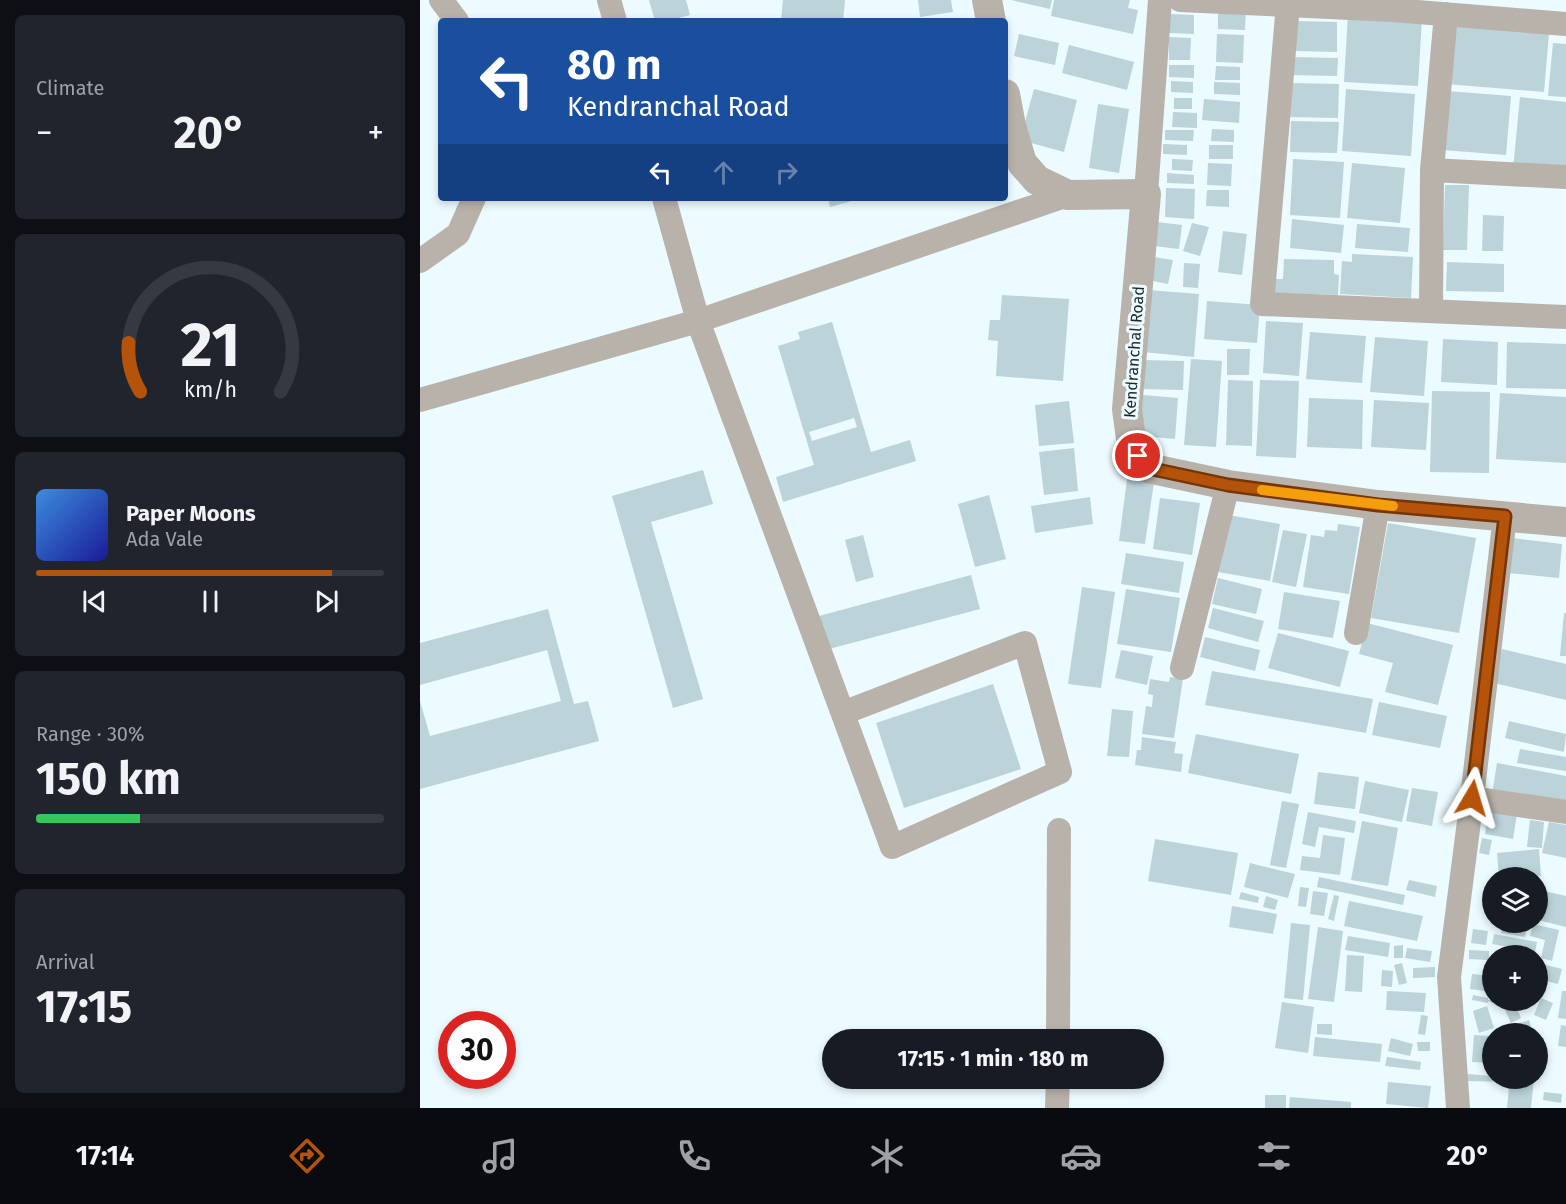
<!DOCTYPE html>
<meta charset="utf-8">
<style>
:root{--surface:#171b24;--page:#20242c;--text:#f1f3f6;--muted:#9ea1a6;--line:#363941;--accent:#b45309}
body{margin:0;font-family:"Fira Sans",sans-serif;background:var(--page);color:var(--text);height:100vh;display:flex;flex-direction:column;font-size:22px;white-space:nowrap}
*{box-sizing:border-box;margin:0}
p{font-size:20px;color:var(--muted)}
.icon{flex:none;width:33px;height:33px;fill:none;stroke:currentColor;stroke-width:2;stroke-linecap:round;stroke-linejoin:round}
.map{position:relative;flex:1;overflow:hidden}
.drawer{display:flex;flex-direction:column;gap:15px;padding:15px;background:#0d0f14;width:420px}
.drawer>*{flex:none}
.guide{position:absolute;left:18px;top:18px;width:570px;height:183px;border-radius:6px;box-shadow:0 3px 9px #0003;background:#1a4fa0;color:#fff;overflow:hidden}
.controls{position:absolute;left:1062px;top:867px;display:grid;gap:12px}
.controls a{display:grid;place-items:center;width:66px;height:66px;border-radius:50%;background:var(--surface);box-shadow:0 3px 9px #0003;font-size:30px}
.speed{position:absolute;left:18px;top:1011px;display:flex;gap:12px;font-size:30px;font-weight:700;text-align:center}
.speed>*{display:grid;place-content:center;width:78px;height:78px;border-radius:50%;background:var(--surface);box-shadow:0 3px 9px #0003;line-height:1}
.speed .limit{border:9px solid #d22;background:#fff;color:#111}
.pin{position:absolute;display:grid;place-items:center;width:51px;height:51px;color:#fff;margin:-26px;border:3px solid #fff;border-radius:50%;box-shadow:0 2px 6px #0007}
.me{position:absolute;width:66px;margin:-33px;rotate:7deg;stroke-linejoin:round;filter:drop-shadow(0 0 4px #0008)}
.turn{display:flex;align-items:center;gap:21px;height:126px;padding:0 30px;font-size:27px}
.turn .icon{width:78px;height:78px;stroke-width:2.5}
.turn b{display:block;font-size:42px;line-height:51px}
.lanes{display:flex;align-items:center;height:57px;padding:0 30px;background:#0003;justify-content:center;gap:30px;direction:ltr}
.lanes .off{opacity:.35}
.big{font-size:45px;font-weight:700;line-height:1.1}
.drawer .tile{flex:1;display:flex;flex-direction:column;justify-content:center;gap:9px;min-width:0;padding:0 21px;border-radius:9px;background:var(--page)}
.drawer .dial{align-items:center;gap:0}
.dial svg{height:156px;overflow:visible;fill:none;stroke:var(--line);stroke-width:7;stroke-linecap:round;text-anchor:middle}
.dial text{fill:var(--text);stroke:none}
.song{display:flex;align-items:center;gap:18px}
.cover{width:72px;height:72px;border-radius:9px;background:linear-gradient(135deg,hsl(210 70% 55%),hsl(240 70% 35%))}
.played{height:6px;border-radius:3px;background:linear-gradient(90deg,var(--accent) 85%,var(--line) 85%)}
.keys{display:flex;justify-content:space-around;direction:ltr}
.heat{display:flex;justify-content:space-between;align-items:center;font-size:33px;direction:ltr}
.charge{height:9px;border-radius:4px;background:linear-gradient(90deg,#34c759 30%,var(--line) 0)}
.trip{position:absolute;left:402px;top:1029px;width:342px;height:60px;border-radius:30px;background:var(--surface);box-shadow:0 3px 9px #0003;font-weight:700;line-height:60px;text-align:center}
.menu{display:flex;height:96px;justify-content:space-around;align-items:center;background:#090b0e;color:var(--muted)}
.menu .icon{width:42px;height:42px}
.menu .active{color:var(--accent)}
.menu b{font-size:27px;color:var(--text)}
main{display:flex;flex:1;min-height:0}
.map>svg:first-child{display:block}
</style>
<main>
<section class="drawer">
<div class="tile"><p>Climate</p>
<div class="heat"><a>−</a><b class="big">20°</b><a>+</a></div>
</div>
<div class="tile dial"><svg viewBox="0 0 100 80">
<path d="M14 69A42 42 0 1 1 86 69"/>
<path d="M14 69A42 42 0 0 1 8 44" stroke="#b45309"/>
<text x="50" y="56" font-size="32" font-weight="700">21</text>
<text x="50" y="72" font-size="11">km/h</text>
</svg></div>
<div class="tile">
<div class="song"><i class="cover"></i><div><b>Paper Moons</b><p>Ada Vale</p></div></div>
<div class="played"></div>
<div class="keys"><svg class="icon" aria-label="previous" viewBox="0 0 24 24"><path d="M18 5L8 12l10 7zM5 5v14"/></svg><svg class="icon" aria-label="pause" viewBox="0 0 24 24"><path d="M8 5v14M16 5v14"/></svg><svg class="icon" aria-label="next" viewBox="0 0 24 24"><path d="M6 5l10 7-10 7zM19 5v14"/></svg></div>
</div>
<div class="tile"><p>Range · 30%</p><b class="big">150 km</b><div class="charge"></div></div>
<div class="tile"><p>Arrival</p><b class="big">17:15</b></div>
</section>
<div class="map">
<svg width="1146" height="1108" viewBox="0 0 1146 1108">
<rect width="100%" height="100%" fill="#ecfbff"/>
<path fill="#bbd3d9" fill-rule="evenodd" d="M229 0H266L270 15 247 21H235Z
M363 0H425L423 21H361Z
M498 0H531L533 12 500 17Z
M591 0H632L630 9Z
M634 0H710L708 8 718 10 713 34 631 16Z
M798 8 826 9 825 30 798 29Z
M749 14 774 15V34L749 33Z
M928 14 1002 18 998 86 924 82Z
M875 21 917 22V52L875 51Z
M1031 26 1129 34 1124 92 1026 84Z
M599 34 639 43 635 65 594 56Z
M797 34 824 35 823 63 796 62Z
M749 37 771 38 770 60H749Z
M1133 43 1146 44V97L1128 96Z
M649 45 714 62 707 90 642 73Z
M871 57 918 58 917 76 870 75Z
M749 65H774V78L749 77Z
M796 66 820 67V80H795Z
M751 81 773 82V93L751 92Z
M794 82 820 83V95L794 94Z
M870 83 919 84 918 118 869 117Z
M614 89 657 100 644 152 600 140Z
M926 89 995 94 991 156 922 151Z
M1027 91 1091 96 1086 155 1023 150Z
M1100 97 1146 102V169H1093Z
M754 98H772V109H754Z
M784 99 820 102 819 123 782 120Z
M678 104 709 109 699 173 669 168Z
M753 112 777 113V128L752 127Z
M871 121 919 122 917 153 870 152Z
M792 129 814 130V142L791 141Z
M745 130H774L773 141 745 140Z
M743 144 767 145V155L743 154Z
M789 145H813V159H789Z
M752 159 773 160 772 171 752 170Z
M873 159 924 162 920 218 870 215Z
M788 163 812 164 811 186 787 185Z
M932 163 985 168 980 223 927 218Z
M747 173 774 175V184L747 183Z
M1025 185H1049L1047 250H1023Z
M746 188 775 189 774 219 745 217Z
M787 190H809V207L786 206Z
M408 198H439V199L410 207Z
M1063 215 1084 216 1083 251H1062Z
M872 219 924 225 921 253 870 248Z
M737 222 762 225 759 249 734 246Z
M772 223 789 227 780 256 763 251Z
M937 224 990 228 988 252 935 248Z
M803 231 827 234 822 275 798 272Z
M932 254 993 257 991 298 920 294 922 261 932 262Z
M733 257 753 260 748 284 728 280Z
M864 259 914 260V274L919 275 918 295 854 293 855 279H863Z
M1027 262 1084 264V292L1026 291Z
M764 263 780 264 778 288 763 287Z
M728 290 779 294 774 357 723 352Z
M582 295 649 299 643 381 576 376 578 341 568 340 570 320H580Z
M787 301 840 305 837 343 784 339Z
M846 321 883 323 879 376 843 373Z
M412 322 451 452 490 440 496 461 363 502 356 477 394 465 358 346 380 339 378 332ZM434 418 437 427 392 441 389 432Z
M890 332 946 336 942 383 886 379Z
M955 337 1008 341 1004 396 950 392Z
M1023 339 1078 342 1077 385 1021 382Z
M1087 342 1146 344V389L1086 388Z
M807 349H830L829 375H807Z
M771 359 802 361 796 447 764 445Z
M721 360 764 361 763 390 721 389Z
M808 380 833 381 832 446 806 445Z
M840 380 879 381 876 458 836 456Z
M1012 391 1070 392 1069 473 1010 472Z
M1080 393 1146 397V463L1076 459Z
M723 395 758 398 755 439 719 436Z
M889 398 943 400 942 449 887 447Z
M954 400 1009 403 1006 450 951 447Z
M649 401 654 443 619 446 615 405Z
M654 448 658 491 624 495 619 452Z
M283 470 293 504 231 522 283 699 253 708 192 496Z
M707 479 734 482 725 544 699 541Z
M569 495 586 559 555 567 538 504Z
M670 497 673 524 615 533 611 506Z
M740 498 780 503 772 555 733 549Z
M808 515 860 524 850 581 798 572Z
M968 523 1056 538 1039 633 951 618Z
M918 524 940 527 929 594 883 587 891 535 904 537 905 530 917 531Z
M863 530 887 534 876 587 852 582Z
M443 535 454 577 436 582 425 540Z
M1092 538 1142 544 1139 578 1088 573Z
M706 553 764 562 759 593 701 584Z
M551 575 560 609 409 649 399 616Z
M798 578 842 589 836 614 792 604Z
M662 587 695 592 681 688 648 684Z
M706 589 760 598 751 652 697 644Z
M864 592 920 601 913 638 858 629Z
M793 608 844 621 838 642 788 628Z
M128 609 154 704 168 701 179 741 0 789V701L10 736 141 701 127 650 0 685V643Z
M1144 613H1146V656H1140Z
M947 623 1033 645 1018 705 965 692 973 663 939 654Z
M858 633 929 651 920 687 848 668Z
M785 637 840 650 835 671 780 657Z
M1082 649 1146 664V700L1074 683Z
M701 650 733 656 727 685 695 678Z
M792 671 953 699 946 733 785 705Z
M750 677 763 679 754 738 722 734 726 706 732 707 733 695 728 694 730 679 749 682Z
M573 684 601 769 484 808 456 723Z
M959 702 1027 716 1020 748 952 735Z
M692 709 713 711 709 757 687 756Z
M1089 721 1146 734 1144 752 1085 738Z
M776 734 879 754 871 794 768 773Z
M722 737 756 742 754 753 763 754 761 772 715 765 717 750H721Z
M1100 749 1146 757V771L1097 763Z
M1077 763 1146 776V807L1072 794Z
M898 772 939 777 935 809 894 804Z
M945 781 989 790 982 822 939 813Z
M992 788 1018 792 1012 826 986 821Z
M862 801 879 804 866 868 850 865Z
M1069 809 1097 814 1093 839 1065 834Z
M888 812 936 821 934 833 899 827 895 847 882 844Z
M1110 820 1124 822 1122 848 1107 847Z
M942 821 978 828 968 886 931 880Z
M1129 822 1146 825V858L1122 853Z
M903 835 925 838 920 875 880 870 882 856 900 858Z
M1062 838 1072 840 1069 855 1059 853Z
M735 839 818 853 811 895 728 881Z
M1119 849 1121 876 1079 878 1077 853Z
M830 863 875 874 868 898 824 887Z
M899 877 985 895 983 905 897 887Z
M989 880 1017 886 1015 897 986 890Z
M880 887 889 888 886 907 878 906Z
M893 891 908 893 904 916 890 914Z
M1124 891 1146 896V927L1118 920Z
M821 892 839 897 838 903 819 899Z
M914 895 919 896 914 921 908 919Z
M846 896 858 900 855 910 843 907Z
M929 901 1003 916 997 941 924 926Z
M812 906 857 914 853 934 809 927Z
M1083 922 1107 925 1105 937 1081 933Z
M871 923 890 925 883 1000 864 998Z
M1113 924 1139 930 1132 961 1121 958 1125 940 1110 936Z
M898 927 923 931 914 1002 888 999Z
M1053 929 1068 931 1066 945 1051 943Z
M1074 934 1117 942 1115 952 1072 944Z
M928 936 970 943 968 957 925 950Z
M983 945V958H974V946Z
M987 948 1012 951 1010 962 985 958Z
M1049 950 1069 951V960L1049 959Z
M927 955 944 956 942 992 925 991Z
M982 963 987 983 979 985 974 965Z
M1118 963 1142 969 1138 984 1118 979Z
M1015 967V977L993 978V968Z
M962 970 973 971 972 987 961 986Z
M1052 974 1072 976V992L1050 989Z
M967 991 1006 993 1004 1012 966 1010Z
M1142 991H1146V1019L1138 1018Z
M1053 995 1068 998V1000H1082L1086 1002 1084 1007 1068 1001V1003L1052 1000Z
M1121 998 1133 1003 1126 1020 1114 1015Z
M862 1002 894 1007 888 1053 855 1048Z
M1067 1006 1074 1028 1059 1033 1053 1011Z
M1096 1006 1101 1018 1091 1023 1085 1010Z
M1001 1015 1008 1016 1005 1035 998 1034Z
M1109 1020 1111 1027 1099 1031 1097 1024Z
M897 1024H912V1035L897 1034Z
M1141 1025 1146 1026V1047L1138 1046Z
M1054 1035 1072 1036V1063L1052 1062Z
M895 1037 962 1044 960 1062 893 1056Z
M971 1038 993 1044 990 1056 968 1051Z
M1118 1038H1124L1123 1065H1118Z
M997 1042H1010V1051H998Z
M967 1057 1001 1062 1000 1070 965 1066Z
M1048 1074 1072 1076V1078H1085V1082L1048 1081Z
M1090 1078H1114L1111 1108H1087Z
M968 1082 1011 1086 1008 1108 966 1104Z
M1124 1092 1142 1094 1141 1103 1123 1100Z
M845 1095H866V1108H845Z
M870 1097 931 1102V1108H869Z"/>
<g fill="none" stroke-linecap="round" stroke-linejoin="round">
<path stroke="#b9b2ab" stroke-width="24" d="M21 0 37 21
M189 0 195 21
M760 0 973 10 1146 24
M868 4 842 304 1146 317
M1012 170 1146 177
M726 194 740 0
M244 198 278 321 472 847 640 772 605 643 423 713
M0 261 38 234 54 198
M1011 311 1012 170 1026 14
M0 400 278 321 648 195
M936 633 958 505
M762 668 808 485
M1052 798 1146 812
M638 1040 639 830
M637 1108 638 1078
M1038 1108 1029 977 1052 798 1085 516"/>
<path stroke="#b9b2ab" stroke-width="30" d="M567 0 571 21
M585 94 591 126 602 163 617 180 648 195 726 194 707 409 711 439 718 456 728 468 808 485 958 505 1146 522"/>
</g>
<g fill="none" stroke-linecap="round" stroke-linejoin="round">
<g stroke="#753606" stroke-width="15">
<path id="route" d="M718 456 728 468 808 485 958 505 1085 516 1052 798"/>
</g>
<use href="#route" stroke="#b45309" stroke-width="10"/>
<path stroke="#f59e0b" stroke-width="10" d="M842 490 973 506"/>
</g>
<g text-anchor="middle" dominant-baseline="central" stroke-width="6" stroke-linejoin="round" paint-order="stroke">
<g font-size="16" fill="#1d2628" stroke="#ecfbff">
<text transform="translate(714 352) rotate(-86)">Kendranchal Road</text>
</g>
</g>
</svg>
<div class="controls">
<a><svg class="icon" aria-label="layers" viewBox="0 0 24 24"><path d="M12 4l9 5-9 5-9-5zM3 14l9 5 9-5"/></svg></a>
<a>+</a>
<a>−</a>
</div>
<div class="speed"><div class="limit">30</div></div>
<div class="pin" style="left:718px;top:456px;background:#d93025"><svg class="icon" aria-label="arrive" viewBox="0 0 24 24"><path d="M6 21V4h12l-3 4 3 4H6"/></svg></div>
<svg class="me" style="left:1052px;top:798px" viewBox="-20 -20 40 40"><path d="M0-17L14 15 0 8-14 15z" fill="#b45309" stroke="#fff" stroke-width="4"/></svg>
<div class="trip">17:15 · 1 min · 180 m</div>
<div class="guide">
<div class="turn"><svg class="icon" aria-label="left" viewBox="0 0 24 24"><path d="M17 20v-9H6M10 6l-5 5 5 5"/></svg><div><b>80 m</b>Kendranchal Road</div></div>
<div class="lanes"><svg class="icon" aria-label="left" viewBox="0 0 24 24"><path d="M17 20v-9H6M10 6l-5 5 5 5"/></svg><svg class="icon off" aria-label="ahead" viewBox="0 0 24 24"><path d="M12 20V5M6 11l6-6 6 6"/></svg><svg class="icon off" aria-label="right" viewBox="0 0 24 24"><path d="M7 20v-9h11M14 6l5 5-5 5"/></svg></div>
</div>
</div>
</main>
<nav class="menu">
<b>17:14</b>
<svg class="icon active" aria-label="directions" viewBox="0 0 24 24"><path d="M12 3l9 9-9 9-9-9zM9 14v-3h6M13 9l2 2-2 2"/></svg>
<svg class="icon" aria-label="music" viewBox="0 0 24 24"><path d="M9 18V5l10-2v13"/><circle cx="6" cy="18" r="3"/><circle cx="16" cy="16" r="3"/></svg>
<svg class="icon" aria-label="phone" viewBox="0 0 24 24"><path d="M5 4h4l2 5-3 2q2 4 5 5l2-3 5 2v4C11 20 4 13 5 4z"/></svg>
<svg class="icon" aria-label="climate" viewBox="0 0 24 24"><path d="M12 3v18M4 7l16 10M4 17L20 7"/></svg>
<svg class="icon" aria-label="car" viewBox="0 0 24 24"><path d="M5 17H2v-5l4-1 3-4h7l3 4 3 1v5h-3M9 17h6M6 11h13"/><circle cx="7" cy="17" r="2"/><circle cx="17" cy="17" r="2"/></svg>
<svg class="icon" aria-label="filters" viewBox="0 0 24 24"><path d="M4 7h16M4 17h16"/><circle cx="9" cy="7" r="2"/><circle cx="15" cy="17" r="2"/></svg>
<b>20°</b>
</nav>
